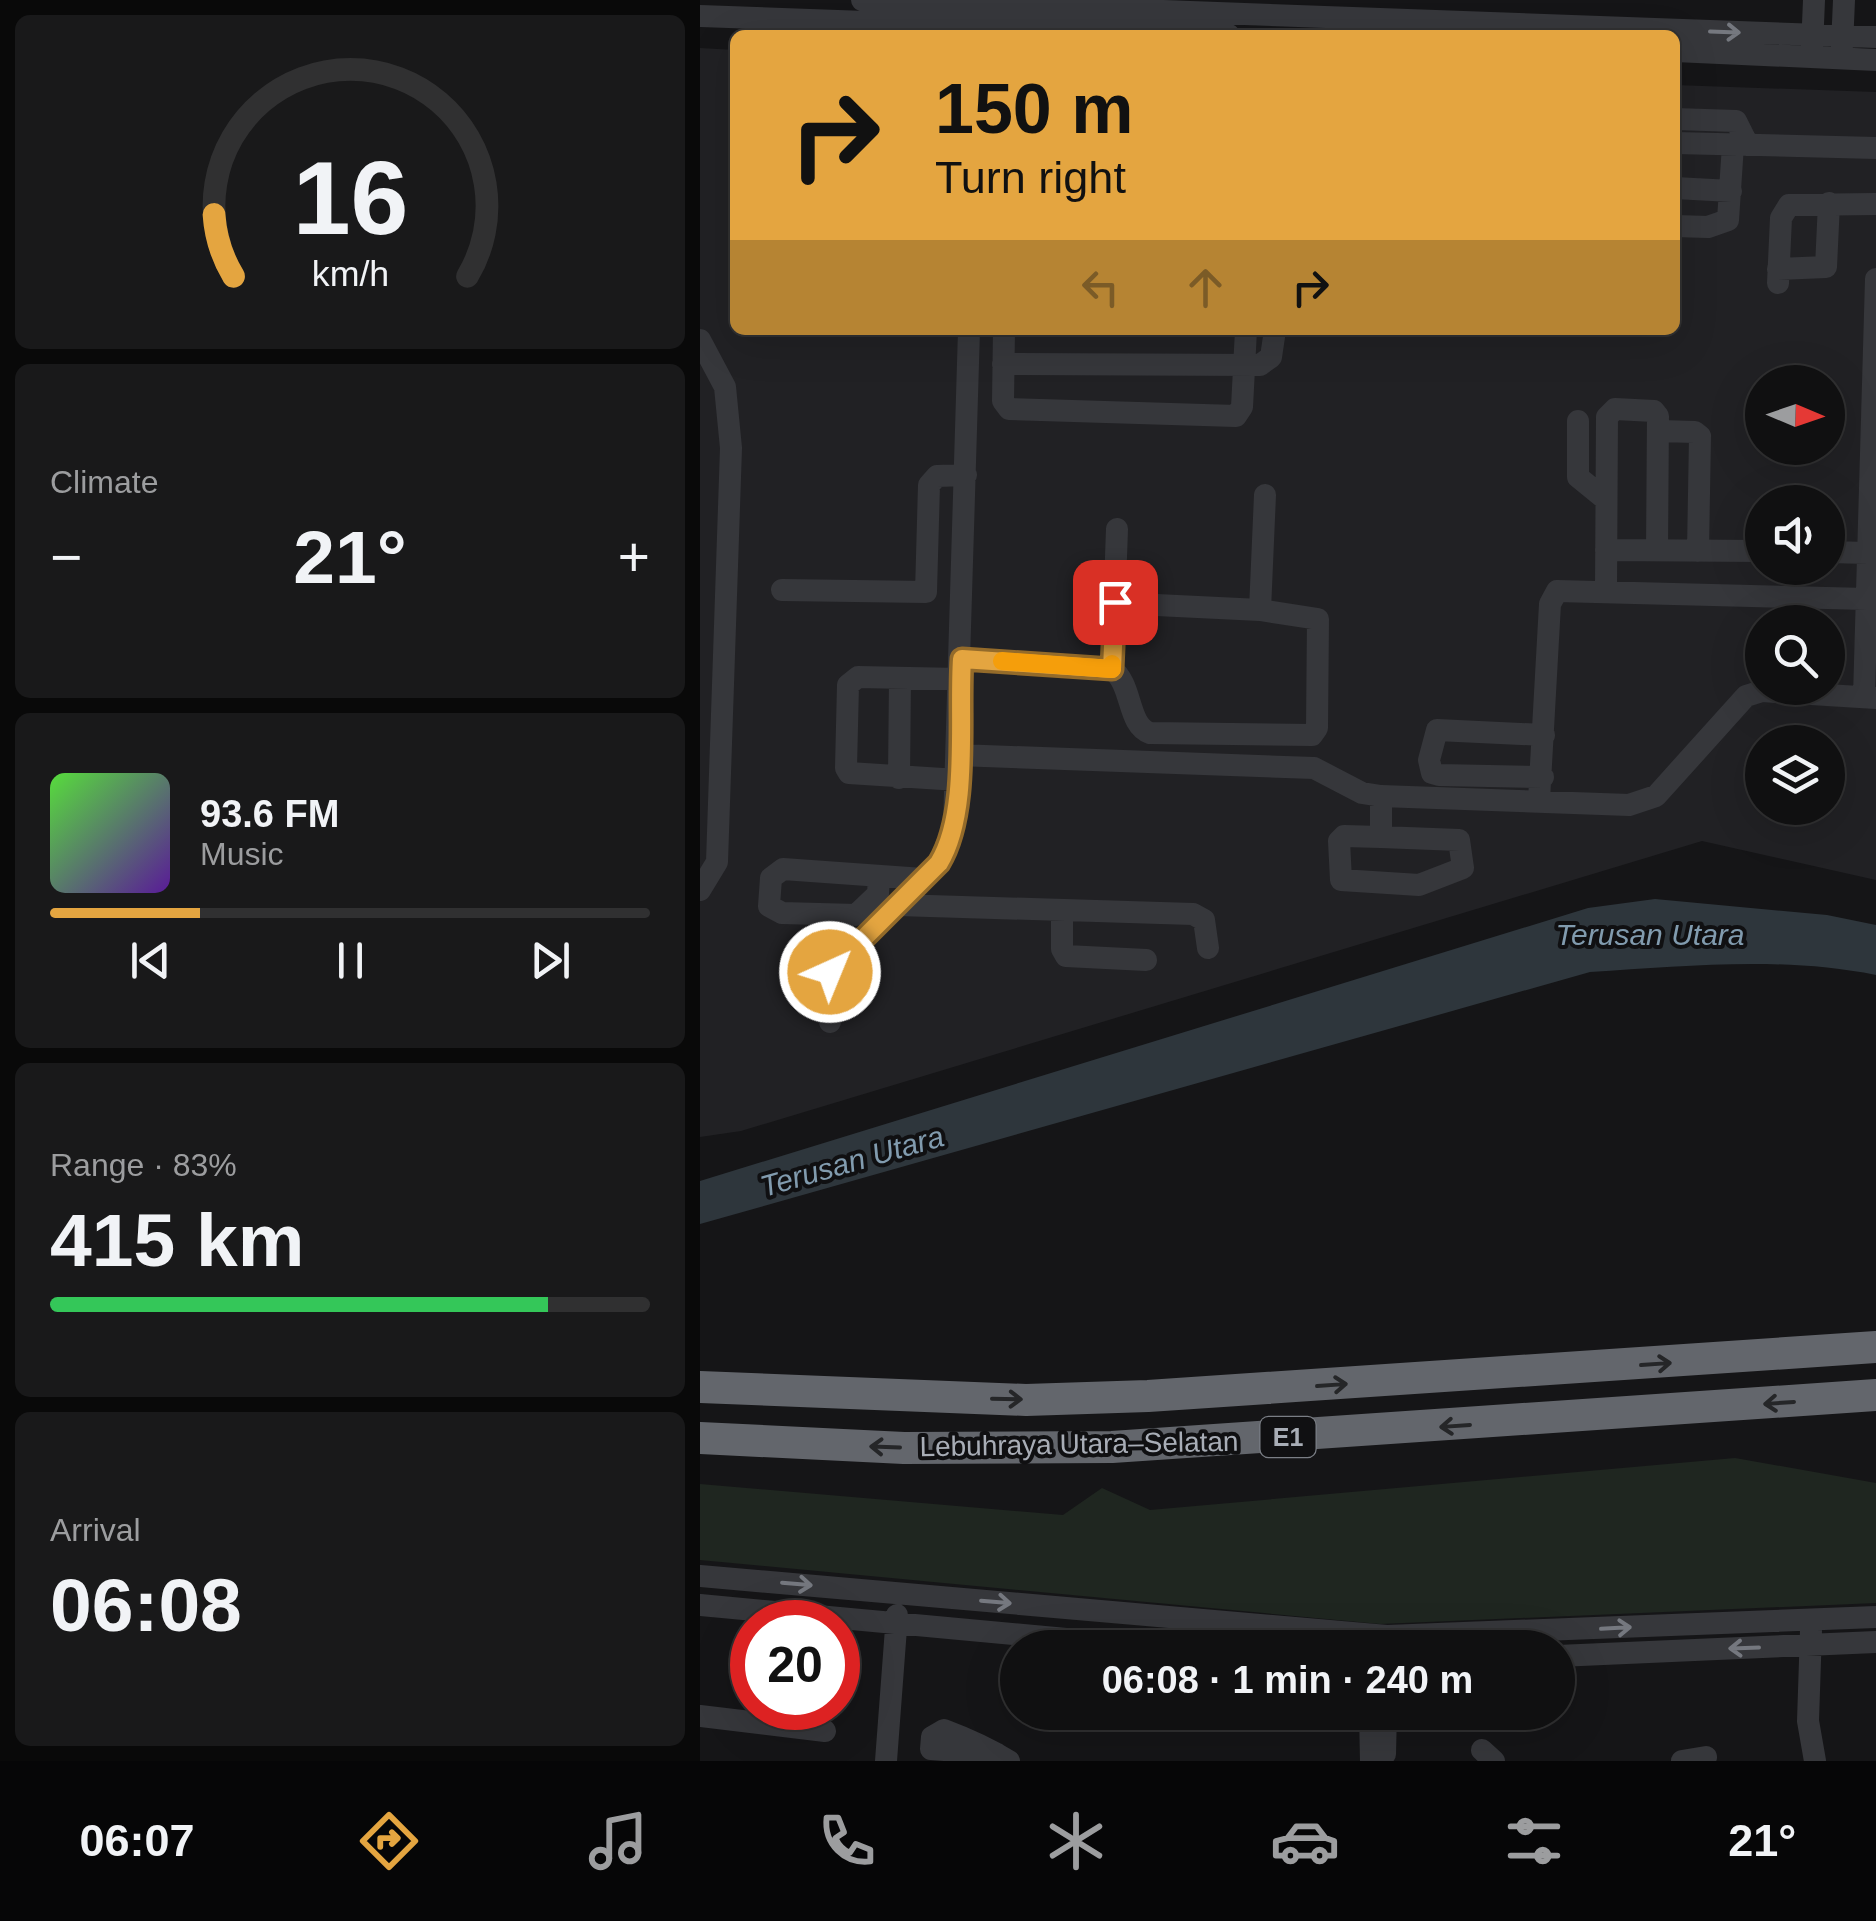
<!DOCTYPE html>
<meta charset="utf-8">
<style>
:root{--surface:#101011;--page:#19191a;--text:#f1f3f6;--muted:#9c9d9f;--line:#303031;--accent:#e4a540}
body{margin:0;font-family:Helvetica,sans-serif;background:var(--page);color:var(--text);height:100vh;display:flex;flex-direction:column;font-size:38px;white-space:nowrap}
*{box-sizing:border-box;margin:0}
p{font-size:32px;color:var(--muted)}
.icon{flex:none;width:55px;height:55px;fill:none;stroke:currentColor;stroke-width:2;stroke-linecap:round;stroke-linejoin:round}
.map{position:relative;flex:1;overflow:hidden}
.panel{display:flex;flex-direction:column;gap:15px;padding:15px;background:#090909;width:700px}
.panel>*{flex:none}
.hud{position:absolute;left:30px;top:30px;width:950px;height:305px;border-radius:15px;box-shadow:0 10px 40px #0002,0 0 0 2px var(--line);background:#e4a540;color:#111;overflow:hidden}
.needle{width:65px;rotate:92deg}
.fabs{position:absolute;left:1045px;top:365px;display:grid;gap:20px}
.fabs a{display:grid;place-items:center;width:100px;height:100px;border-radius:50%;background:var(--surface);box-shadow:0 10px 40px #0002,0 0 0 2px var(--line);font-size:50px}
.speed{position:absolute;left:30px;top:1600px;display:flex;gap:20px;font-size:50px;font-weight:700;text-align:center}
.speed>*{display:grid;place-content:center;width:130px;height:130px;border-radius:50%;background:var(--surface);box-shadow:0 10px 40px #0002,0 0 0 2px var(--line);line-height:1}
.speed .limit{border:15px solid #d22;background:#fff;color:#111}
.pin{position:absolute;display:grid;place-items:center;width:85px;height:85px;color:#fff;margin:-42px;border-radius:20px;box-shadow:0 5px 15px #0006}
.me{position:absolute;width:110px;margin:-55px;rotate:44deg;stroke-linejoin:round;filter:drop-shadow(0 0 8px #0008)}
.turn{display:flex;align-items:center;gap:35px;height:210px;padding:0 40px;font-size:45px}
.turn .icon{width:130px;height:130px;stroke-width:2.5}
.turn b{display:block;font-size:70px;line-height:85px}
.lanes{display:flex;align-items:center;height:95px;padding:0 40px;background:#0003;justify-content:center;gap:50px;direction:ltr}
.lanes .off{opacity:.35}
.big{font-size:75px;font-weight:800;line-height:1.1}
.panel .card{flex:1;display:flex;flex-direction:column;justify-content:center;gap:15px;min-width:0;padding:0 35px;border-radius:15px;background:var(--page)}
.panel .dial{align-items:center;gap:0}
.dial svg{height:260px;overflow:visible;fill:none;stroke:var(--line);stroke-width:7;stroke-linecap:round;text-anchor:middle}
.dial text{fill:var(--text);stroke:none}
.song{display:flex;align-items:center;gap:30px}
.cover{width:120px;height:120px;border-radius:15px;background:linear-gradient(135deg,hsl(110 70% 55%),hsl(270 70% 35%))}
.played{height:10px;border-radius:5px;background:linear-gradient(90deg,var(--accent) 25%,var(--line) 25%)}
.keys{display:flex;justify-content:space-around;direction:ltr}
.heat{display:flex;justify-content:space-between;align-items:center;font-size:55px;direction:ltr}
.charge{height:15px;border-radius:8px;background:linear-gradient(90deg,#34c759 83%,var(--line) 0)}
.trip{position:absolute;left:300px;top:1630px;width:575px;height:100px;border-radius:50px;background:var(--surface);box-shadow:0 10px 40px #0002,0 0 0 2px var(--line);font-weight:800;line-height:100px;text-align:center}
.tabs{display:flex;height:160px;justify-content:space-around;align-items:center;background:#060607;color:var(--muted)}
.tabs .icon{width:70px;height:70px}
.tabs .selected{color:var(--accent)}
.tabs b{font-size:45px;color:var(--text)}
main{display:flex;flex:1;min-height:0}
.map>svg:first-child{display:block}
</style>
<main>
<section class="panel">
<div class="card dial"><svg viewBox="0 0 100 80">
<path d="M14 69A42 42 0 1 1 86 69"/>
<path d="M14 69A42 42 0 0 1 8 50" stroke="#e4a540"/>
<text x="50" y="56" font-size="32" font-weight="700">16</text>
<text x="50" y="72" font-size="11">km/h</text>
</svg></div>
<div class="card"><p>Climate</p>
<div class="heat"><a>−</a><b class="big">21°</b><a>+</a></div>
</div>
<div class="card">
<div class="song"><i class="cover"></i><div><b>93.6 FM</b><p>Music</p></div></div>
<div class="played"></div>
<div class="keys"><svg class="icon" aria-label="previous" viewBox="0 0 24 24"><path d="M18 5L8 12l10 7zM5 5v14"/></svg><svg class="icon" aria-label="pause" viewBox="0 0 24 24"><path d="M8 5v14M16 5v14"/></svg><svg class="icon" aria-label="next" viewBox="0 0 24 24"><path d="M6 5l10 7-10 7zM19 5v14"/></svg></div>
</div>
<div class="card"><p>Range · 83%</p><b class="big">415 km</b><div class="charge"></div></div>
<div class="card"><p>Arrival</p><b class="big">06:08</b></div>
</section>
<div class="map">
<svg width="1176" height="1761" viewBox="0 0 1176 1761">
<rect width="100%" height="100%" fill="#151517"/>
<path fill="#212124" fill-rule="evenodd" d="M0 48 35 50V330H975V85L1176 92V880L1002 841 41 1131 0 1137ZM1062 382H1128V448H1062ZM1062 502H1128V568H1062ZM1062 622H1128V688H1062ZM1062 742H1128V808H1062Z"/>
<path fill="#1f2620" d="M1035 1458 1176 1483V1603L680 1624 0 1560V1484L363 1515 402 1488 450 1510Z"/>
<path fill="#2e363c" d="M955 899 1127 915 1176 925V975C1081 956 986 966 890 972L0 1224V1181L888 908Z"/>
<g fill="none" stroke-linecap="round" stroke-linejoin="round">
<path stroke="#36373b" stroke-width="22" d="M162 0 1176 37
M0 16 529 35
M1142 46 1144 0
M1112 48 1114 0
M975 51 1176 60
M975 119 1036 121 1048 145
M975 143 1176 148
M975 188 1031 191
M975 226 1008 227 1028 220 1033 145
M1078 269 1126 267 1129 203
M1078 283 1081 218 1089 205 1176 204
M304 330 303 401 309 409 536 416 542 407 546 330
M0 340 25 387 31 448 17 862 0 890
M303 364 560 365 571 357 575 330
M878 421V477L905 499
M960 431 995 432 1000 436 998 551
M906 550 1062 551
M1128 552 1168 553
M82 590 226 592 229 485 237 476 266 475
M906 590 907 417 915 409 954 411 958 416 957 550
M560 610 565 495
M261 659 412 669C433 685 427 725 450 733L612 735 617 728 618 619 560 610 415 603
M412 669 417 529
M1164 697 1176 279
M258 755 614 768 662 793 681 796 929 805 956 796 1046 696 1062 691 1176 698
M843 777 739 775 732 773 729 760 737 730 844 735
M199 778 200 678
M258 780 149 773 146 768 148 685 158 677 260 679
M839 800 850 604 857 591 1166 599
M681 837 644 836 639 841 641 880 719 885 763 868 759 840 681 837V796
M179 876 178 894 156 915 82 913 69 906 71 878 83 869 223 879
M198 905 493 914 504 920 508 948
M362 910V949L366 956 446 960
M130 1022 124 987 130 972 239 863 254 826 269 330
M0 1576 687 1636 1176 1617
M0 1605 463 1648
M1111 1630 1108 1721 1115 1761
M858 1656 1176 1642
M670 1712 671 1761
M0 1716 125 1731
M782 1750 794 1761
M297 1754 231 1749 232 1737 244 1730C268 1739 288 1748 309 1761
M685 1754 686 1712
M186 1761 197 1615
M982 1761 1006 1757"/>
<path stroke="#63666c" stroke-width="32" d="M0 1387 326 1400 448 1396 1176 1347
M0 1438 204 1448 412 1447 1176 1395"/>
</g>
<defs><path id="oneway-shaft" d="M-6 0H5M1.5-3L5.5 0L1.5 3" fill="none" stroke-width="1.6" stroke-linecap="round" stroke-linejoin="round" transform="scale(2.5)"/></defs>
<g stroke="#75787f">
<use href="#oneway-shaft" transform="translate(1025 32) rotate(2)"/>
<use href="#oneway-shaft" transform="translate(97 1584) rotate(5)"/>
<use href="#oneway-shaft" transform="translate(296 1602) rotate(5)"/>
<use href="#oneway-shaft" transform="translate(916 1628) rotate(-3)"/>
<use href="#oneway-shaft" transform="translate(1044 1648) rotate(178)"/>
</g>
<g stroke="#252628">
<use href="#oneway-shaft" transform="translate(956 1364) rotate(-4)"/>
<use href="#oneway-shaft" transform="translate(632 1385) rotate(-4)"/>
<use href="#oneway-shaft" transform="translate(307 1399) rotate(1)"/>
<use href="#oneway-shaft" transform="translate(1079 1403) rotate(176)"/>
<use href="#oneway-shaft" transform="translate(755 1426) rotate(176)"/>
<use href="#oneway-shaft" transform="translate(185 1447) rotate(-178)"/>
</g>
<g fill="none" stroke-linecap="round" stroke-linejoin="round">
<g stroke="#946b2a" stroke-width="25">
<path id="route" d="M130 972 239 863C270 812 258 718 262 659L412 669 415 602"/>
</g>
<use href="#route" stroke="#e4a540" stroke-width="18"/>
<path stroke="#f59e0b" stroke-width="18" d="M302 661 412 669V664"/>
</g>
<g text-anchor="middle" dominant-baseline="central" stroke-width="8" stroke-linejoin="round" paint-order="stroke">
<rect fill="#101012" stroke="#7a7e85" stroke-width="2.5" x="560.5" y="1417" width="55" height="40" rx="8"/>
<g font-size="25" font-weight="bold" fill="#a8adb6">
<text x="588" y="1437">E1</text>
</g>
<g font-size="28" fill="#a8adb6" stroke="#101012">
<text transform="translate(379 1444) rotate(-1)">Lebuhraya Utara–Selatan</text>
</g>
<g font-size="30" font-style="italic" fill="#819bae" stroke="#101012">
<text x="950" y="934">Terusan Utara</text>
<text transform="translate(152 1161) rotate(-16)">Terusan Utara</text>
</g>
</g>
</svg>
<div class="fabs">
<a><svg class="needle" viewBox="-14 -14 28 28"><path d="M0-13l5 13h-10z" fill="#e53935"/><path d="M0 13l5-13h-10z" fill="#9c9d9f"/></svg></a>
<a><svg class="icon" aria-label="sound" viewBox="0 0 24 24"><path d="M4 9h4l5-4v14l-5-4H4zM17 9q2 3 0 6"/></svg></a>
<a><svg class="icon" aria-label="search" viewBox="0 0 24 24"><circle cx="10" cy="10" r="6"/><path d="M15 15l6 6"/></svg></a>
<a><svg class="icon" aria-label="layers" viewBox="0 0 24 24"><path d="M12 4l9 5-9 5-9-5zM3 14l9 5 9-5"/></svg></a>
</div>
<div class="speed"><div class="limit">20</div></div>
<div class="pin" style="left:415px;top:602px;background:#d93025"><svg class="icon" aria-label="arrive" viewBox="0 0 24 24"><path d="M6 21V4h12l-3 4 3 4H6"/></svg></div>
<svg class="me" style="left:130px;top:972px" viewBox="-20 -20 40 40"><circle r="17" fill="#e4a540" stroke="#fff" stroke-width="3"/><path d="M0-11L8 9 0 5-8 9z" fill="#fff"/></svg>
<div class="trip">06:08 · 1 min · 240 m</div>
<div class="hud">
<div class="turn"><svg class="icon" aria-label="right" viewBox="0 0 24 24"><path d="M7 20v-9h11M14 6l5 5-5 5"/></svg><div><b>150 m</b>Turn right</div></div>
<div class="lanes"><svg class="icon off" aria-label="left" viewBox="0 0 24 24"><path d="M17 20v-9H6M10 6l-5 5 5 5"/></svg><svg class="icon off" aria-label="ahead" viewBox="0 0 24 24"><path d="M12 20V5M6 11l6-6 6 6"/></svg><svg class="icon" aria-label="right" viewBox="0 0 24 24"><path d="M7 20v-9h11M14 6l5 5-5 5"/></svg></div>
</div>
</div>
</main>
<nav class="tabs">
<b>06:07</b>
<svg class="icon selected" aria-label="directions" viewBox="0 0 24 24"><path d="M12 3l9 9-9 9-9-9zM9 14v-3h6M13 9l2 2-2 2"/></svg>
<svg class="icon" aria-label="music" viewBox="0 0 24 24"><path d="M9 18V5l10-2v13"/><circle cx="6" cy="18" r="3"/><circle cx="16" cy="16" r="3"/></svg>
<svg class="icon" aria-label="phone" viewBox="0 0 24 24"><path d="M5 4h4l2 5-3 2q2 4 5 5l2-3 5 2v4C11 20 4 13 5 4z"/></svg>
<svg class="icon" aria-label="climate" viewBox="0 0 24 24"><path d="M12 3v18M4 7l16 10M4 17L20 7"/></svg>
<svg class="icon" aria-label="car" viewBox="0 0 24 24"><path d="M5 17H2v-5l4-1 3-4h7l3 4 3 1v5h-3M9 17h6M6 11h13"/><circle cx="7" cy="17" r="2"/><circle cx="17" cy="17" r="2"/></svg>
<svg class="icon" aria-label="filters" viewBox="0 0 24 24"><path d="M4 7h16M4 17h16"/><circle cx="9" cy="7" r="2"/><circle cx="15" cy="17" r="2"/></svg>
<b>21°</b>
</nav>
